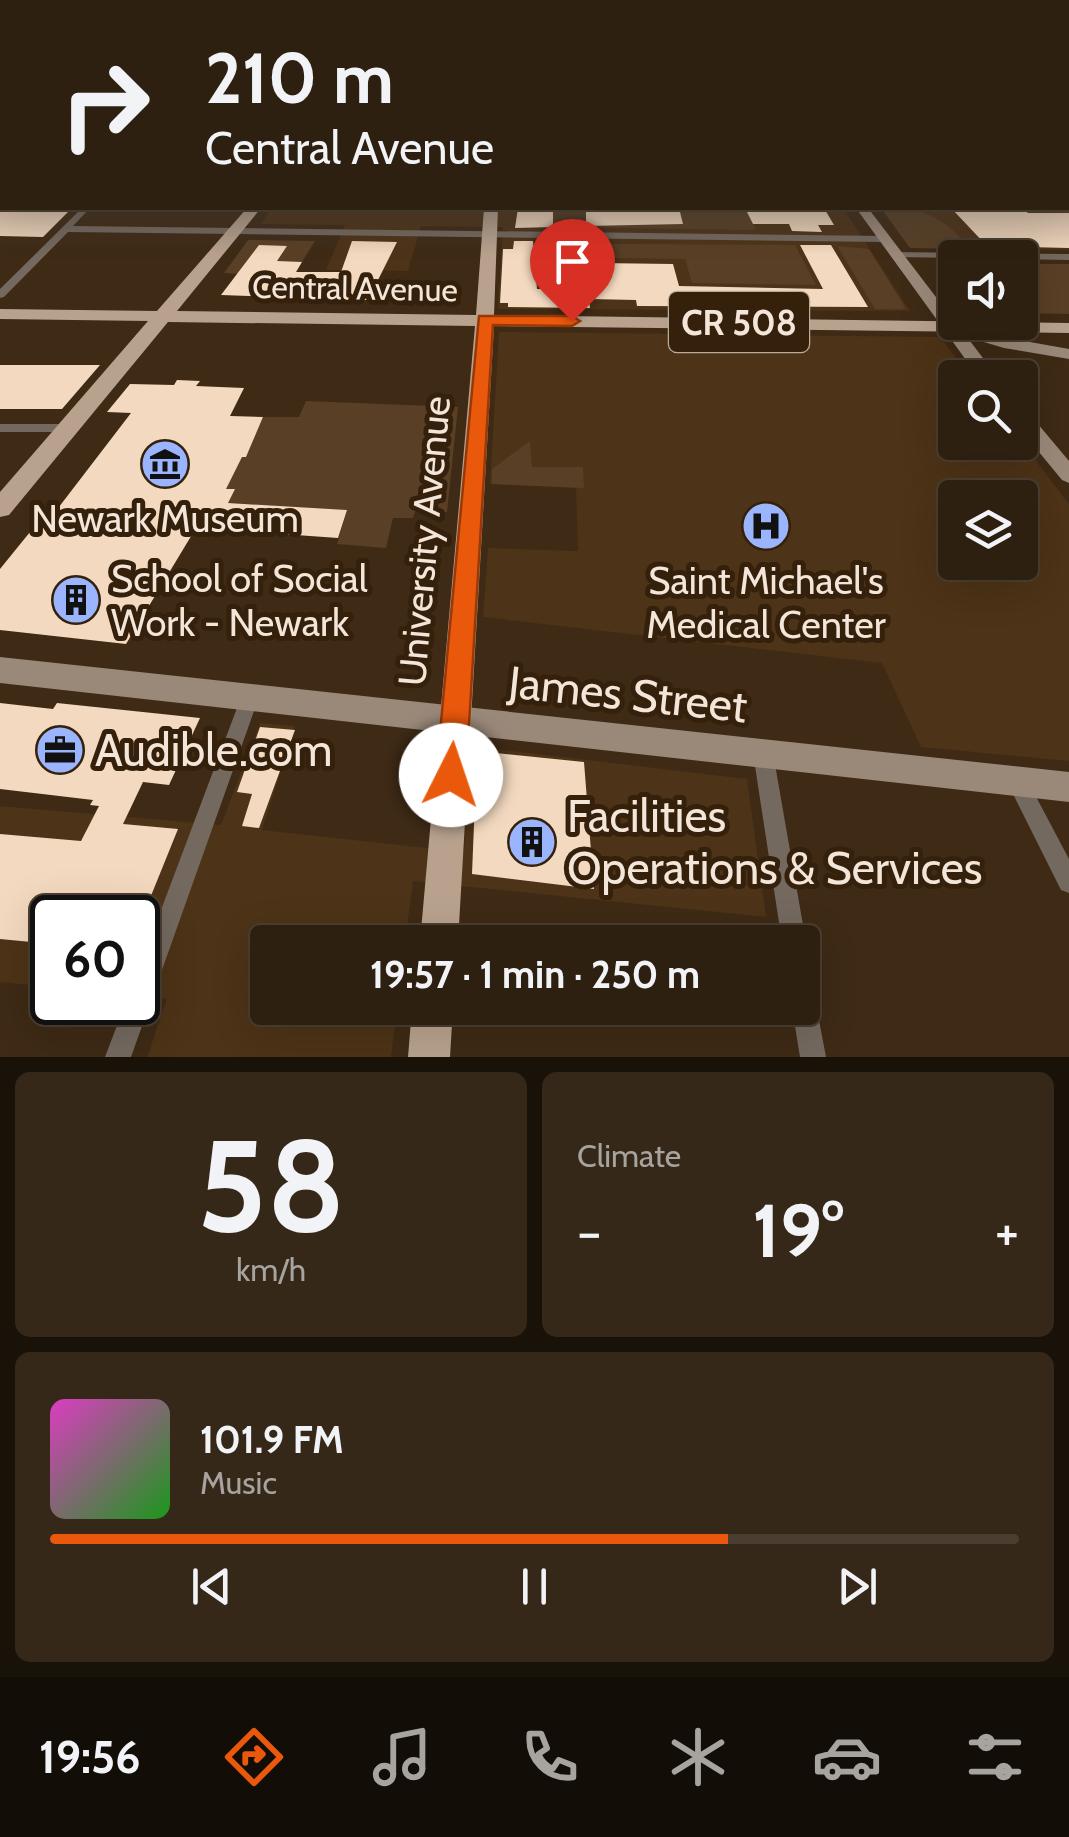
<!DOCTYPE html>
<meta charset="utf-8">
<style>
:root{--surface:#2e2010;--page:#362819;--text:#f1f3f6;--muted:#a7a39f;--line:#493e30;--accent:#ea580c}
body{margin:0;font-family:Cabin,sans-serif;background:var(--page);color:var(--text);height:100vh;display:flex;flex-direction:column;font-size:38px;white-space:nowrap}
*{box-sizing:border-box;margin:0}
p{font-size:32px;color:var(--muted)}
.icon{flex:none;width:55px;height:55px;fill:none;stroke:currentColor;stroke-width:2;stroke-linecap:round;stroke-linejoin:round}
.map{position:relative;height:1057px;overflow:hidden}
.sheet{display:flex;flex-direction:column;gap:15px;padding:15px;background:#191209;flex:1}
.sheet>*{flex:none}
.guide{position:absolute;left:0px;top:0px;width:1070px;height:210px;box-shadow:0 10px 40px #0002,0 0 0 2px var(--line);background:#2e2010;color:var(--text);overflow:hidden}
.buttons{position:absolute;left:938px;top:240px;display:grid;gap:20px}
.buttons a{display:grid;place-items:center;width:100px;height:100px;border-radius:10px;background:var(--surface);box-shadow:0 10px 40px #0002,0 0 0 2px var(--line);font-size:50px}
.speed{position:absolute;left:30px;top:895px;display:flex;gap:20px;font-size:50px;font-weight:700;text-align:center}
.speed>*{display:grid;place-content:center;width:130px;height:130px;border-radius:50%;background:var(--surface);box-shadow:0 10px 40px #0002,0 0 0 2px var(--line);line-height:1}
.speed .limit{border:5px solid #111;border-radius:15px;background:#fff;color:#111}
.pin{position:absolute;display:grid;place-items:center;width:85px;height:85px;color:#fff;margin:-102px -42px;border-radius:50% 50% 50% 0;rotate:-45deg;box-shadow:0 0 10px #0007}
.pin .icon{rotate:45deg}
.me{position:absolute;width:110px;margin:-55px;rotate:4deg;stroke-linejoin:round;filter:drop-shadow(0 0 8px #0008)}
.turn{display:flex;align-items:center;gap:35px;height:210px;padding:0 40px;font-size:45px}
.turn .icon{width:130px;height:130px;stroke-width:2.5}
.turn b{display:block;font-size:70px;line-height:85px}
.big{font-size:75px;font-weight:800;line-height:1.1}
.sheet .card{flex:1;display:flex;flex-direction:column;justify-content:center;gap:15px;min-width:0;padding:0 35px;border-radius:15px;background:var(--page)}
.sheet .dial{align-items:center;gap:0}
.dial b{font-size:130px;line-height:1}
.song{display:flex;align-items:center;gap:30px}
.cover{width:120px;height:120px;border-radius:15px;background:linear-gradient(135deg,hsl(310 70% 55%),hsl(120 70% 35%))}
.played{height:10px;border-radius:5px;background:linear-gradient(90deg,var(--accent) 70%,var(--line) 70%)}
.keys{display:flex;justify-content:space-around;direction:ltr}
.heat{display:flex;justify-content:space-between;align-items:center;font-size:55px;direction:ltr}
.sheet .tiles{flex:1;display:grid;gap:15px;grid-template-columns:1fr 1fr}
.card:last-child{grid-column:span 2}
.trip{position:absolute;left:250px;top:925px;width:570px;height:100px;border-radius:10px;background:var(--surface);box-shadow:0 10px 40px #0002,0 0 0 2px var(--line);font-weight:800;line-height:100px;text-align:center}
.tabs{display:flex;height:160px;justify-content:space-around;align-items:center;background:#120d06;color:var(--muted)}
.tabs .icon{width:70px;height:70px}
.tabs .active{color:var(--accent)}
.tabs b{font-size:45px;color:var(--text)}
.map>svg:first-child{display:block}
</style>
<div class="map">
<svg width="1069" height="1057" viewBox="0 0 1069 1057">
<rect width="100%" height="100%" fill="#3e2a15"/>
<path fill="#4d3317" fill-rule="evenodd" d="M1069 107V250L910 248 881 208H1068Z
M271 208H843L910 311 498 309 503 227 421 226 408 271 326 270 345 225 261 224Z
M499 332 940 337 971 377 955 378V442L1020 440 1069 504V761L921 747 882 663 483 617 488 548 578 551 576 488 490 484ZM955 498H1020V562H955Z
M260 723 295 726 262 830 464 852 470 746 747 779 766 917 413 881 405 942H268V1008H397L391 1057H147L167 999 138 996V918H52V987L0 982V806L221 825Z"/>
<path fill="#593f25" d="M553 208H745L756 230 553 227Z
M881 208C915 207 938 213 962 239L979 240 987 249 910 248Z
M248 240 315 241 302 262H284L274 276 224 273Z
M608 244 795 245 816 285 692 283 685 259 609 258Z
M837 246 869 249 906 309H875Z
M1020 264H1069V314L1020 313Z
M306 401 458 407 447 512H415L413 518H393L386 548 337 544 347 510 228 503 234 489H224L242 457H246L263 417H299Z
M530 441 532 467H583L584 488 492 484V469Z"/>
<path fill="#f3d9bf" d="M0 208H72L43 237 0 236Z
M518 208H553V227L515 228Z
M586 208H679L683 224 586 226Z
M745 208H824L834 225H818L822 232 792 231 789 224H753Z
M951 208H1023L1028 213H1069V248L987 246Z
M352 241 397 242 378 280H373L366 300 221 295 259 245 287 246 277 261 302 262 296 272H341Z
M514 241H533L537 289 586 288 583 242H596L598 263 673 264 679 286 823 289 800 245H831L868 307 637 306 636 300 589 299 590 308 508 307V303H500L503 249H513Z
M0 365H100L62 409H0Z
M177 380 200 381 196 386 244 388 230 416 263 417 246 457H242L226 489H235L228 503 347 510 338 538 196 528 126 644 0 630V569L30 532 39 533 131 413 107 412 130 384 174 385Z
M0 703 53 709 57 703 200 718 169 785 143 782 123 824 178 829 142 918H52V944L0 939V834L81 841 99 806 90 805 93 800 0 789Z
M260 727 295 730 259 828 242 826 252 794 237 792Z
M477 751 584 762 594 889 472 874Z"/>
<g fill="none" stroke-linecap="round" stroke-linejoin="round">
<path fill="#74695f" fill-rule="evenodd" d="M0 164H2V168H0Z
M82 208H90L73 226 884 236 889 239 884 242 68 232 4 297 0 298V289Z
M892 252 1069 254V260L895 257 892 256Z
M0 424H67L73 428 67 432H0Z
M249 691 256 694 258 700 131 1057H105L126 1002H138V971L240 700 242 694Z
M763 743 770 746 773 753 806 942 802 950V942H782L753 753 756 746Z
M1017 771 1024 774 1069 859V893L1061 890 1010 788 1007 781 1010 774Z
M802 982 811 985 814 994 826 1057H800L792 1008H802Z"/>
<path fill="#9a8979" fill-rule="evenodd" d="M856 208H868L955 322 1007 338 1069 349V359L1004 348 967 337 998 378H979Z
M1020 410 1027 411 1069 461V483L1062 480 1020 429Z
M0 657 1069 772V802L0 683Z"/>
<path fill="#b8a28e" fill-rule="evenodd" d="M247 208H261L177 311 476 315 484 208H498L494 315 1069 323V333L494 326 458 942H420L475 326 168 322 9 515 0 517V492L148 321 0 319V309L157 311Z
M412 1008H453L450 1057H408Z"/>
</g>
<linearGradient id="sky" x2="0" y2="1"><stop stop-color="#22170c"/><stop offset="0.42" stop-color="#524a46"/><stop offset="1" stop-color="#524a46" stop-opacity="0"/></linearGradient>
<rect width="1069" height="255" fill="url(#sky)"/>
<path fill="#ea580c" stroke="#983908" stroke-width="2.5" d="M479 316H572L580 321 572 326 493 325 466 775 462 786 451 790 440 786 436 775Z"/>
<defs>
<g id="museum-disc" transform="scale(2.5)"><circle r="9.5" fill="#9ab5fd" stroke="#34200b"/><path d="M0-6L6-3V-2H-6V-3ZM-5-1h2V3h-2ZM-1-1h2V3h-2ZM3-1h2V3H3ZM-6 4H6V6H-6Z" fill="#111"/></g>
<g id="hospital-disc" transform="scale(2.5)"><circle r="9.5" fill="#9ab5fd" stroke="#34200b"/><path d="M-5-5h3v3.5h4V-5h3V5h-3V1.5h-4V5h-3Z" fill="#111"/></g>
<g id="building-disc" transform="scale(2.5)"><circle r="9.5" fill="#9ab5fd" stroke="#34200b"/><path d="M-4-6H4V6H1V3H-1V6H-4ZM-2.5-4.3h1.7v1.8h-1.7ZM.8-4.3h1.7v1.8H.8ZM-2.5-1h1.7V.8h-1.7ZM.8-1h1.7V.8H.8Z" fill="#111"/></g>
<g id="office-disc" transform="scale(2.5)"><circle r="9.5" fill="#9ab5fd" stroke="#34200b"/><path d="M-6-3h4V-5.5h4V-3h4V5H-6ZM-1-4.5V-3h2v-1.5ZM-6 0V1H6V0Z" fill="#111"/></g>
</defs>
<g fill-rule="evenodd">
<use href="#museum-disc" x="165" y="464"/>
<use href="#hospital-disc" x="766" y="526"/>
<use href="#building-disc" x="76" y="600"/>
<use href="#office-disc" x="60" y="750"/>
<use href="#building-disc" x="532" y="842"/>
</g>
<g text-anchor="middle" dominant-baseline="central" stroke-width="10" stroke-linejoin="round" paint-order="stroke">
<g font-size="32" fill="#f3e6d9" stroke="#34200b">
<text transform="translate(355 288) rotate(1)">Central Avenue</text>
</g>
<rect fill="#34200b" stroke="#baab9b" stroke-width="2.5" x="669" y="292" width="140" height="60" rx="8"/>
<g font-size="35" font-weight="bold" fill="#f3e6d9">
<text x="739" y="322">CR 508</text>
</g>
<g font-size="38" fill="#f3e6d9" stroke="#34200b">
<text x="165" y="518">Newark Museum</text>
<text x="111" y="578" text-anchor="start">School of Social<tspan x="111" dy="44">Work - Newark</tspan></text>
<text x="766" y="580">Saint Michael's<tspan x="766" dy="44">Medical Center</tspan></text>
</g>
<g font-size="38" fill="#f3e6d9" stroke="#34200b">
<text transform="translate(424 541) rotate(-85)">University Avenue</text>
</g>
<g font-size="45" fill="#f3e6d9" stroke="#34200b">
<text transform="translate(628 694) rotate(6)">James Street</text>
</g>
<g font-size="45" fill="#f3e6d9" stroke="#34200b" text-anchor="start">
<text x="95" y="750">Audible.com</text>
<text x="567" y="816">Facilities<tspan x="567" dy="52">Operations &amp; Services</tspan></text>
</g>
</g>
</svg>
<div class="buttons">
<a><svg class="icon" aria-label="sound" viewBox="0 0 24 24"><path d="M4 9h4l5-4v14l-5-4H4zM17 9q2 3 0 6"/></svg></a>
<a><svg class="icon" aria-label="search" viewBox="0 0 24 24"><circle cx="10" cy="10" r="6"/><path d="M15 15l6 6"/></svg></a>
<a><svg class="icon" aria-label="layers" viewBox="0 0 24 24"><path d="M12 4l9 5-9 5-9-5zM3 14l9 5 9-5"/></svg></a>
</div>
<div class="speed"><div class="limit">60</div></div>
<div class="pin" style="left:572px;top:321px;background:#d93025"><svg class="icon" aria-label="arrive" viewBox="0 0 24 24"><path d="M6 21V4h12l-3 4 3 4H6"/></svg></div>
<svg class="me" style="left:451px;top:775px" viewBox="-20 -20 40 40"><circle r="19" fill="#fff"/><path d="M0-13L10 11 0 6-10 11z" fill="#ea580c"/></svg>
<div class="trip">19:57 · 1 min · 250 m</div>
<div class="guide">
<div class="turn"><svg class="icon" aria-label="right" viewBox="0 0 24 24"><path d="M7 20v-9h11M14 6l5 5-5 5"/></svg><div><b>210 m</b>Central Avenue</div></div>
</div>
</div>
<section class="sheet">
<div class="tiles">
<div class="card dial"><b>58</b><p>km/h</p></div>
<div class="card"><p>Climate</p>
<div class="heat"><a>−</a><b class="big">19°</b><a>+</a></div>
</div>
<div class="card">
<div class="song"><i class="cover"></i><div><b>101.9 FM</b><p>Music</p></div></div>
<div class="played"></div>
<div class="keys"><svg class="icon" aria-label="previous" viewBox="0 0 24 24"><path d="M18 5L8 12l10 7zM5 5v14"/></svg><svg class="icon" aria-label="pause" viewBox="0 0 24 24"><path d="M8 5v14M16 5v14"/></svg><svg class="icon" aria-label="next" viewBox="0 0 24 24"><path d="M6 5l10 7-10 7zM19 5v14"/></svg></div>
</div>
</div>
</section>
<nav class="tabs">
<b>19:56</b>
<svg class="icon active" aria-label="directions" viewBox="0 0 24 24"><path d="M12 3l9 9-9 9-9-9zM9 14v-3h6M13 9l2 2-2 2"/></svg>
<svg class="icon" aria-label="music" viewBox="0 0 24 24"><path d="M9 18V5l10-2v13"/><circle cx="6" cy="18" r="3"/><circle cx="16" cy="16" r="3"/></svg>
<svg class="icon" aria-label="phone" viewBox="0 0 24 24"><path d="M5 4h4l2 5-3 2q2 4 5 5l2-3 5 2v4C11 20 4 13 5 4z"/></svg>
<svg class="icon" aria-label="climate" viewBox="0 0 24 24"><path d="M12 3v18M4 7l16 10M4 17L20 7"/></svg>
<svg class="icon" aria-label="car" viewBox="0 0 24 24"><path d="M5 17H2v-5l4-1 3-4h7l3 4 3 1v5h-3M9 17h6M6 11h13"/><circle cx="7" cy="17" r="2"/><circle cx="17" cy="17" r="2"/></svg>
<svg class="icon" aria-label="filters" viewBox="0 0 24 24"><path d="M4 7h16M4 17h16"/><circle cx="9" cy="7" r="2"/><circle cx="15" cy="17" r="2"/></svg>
</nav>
